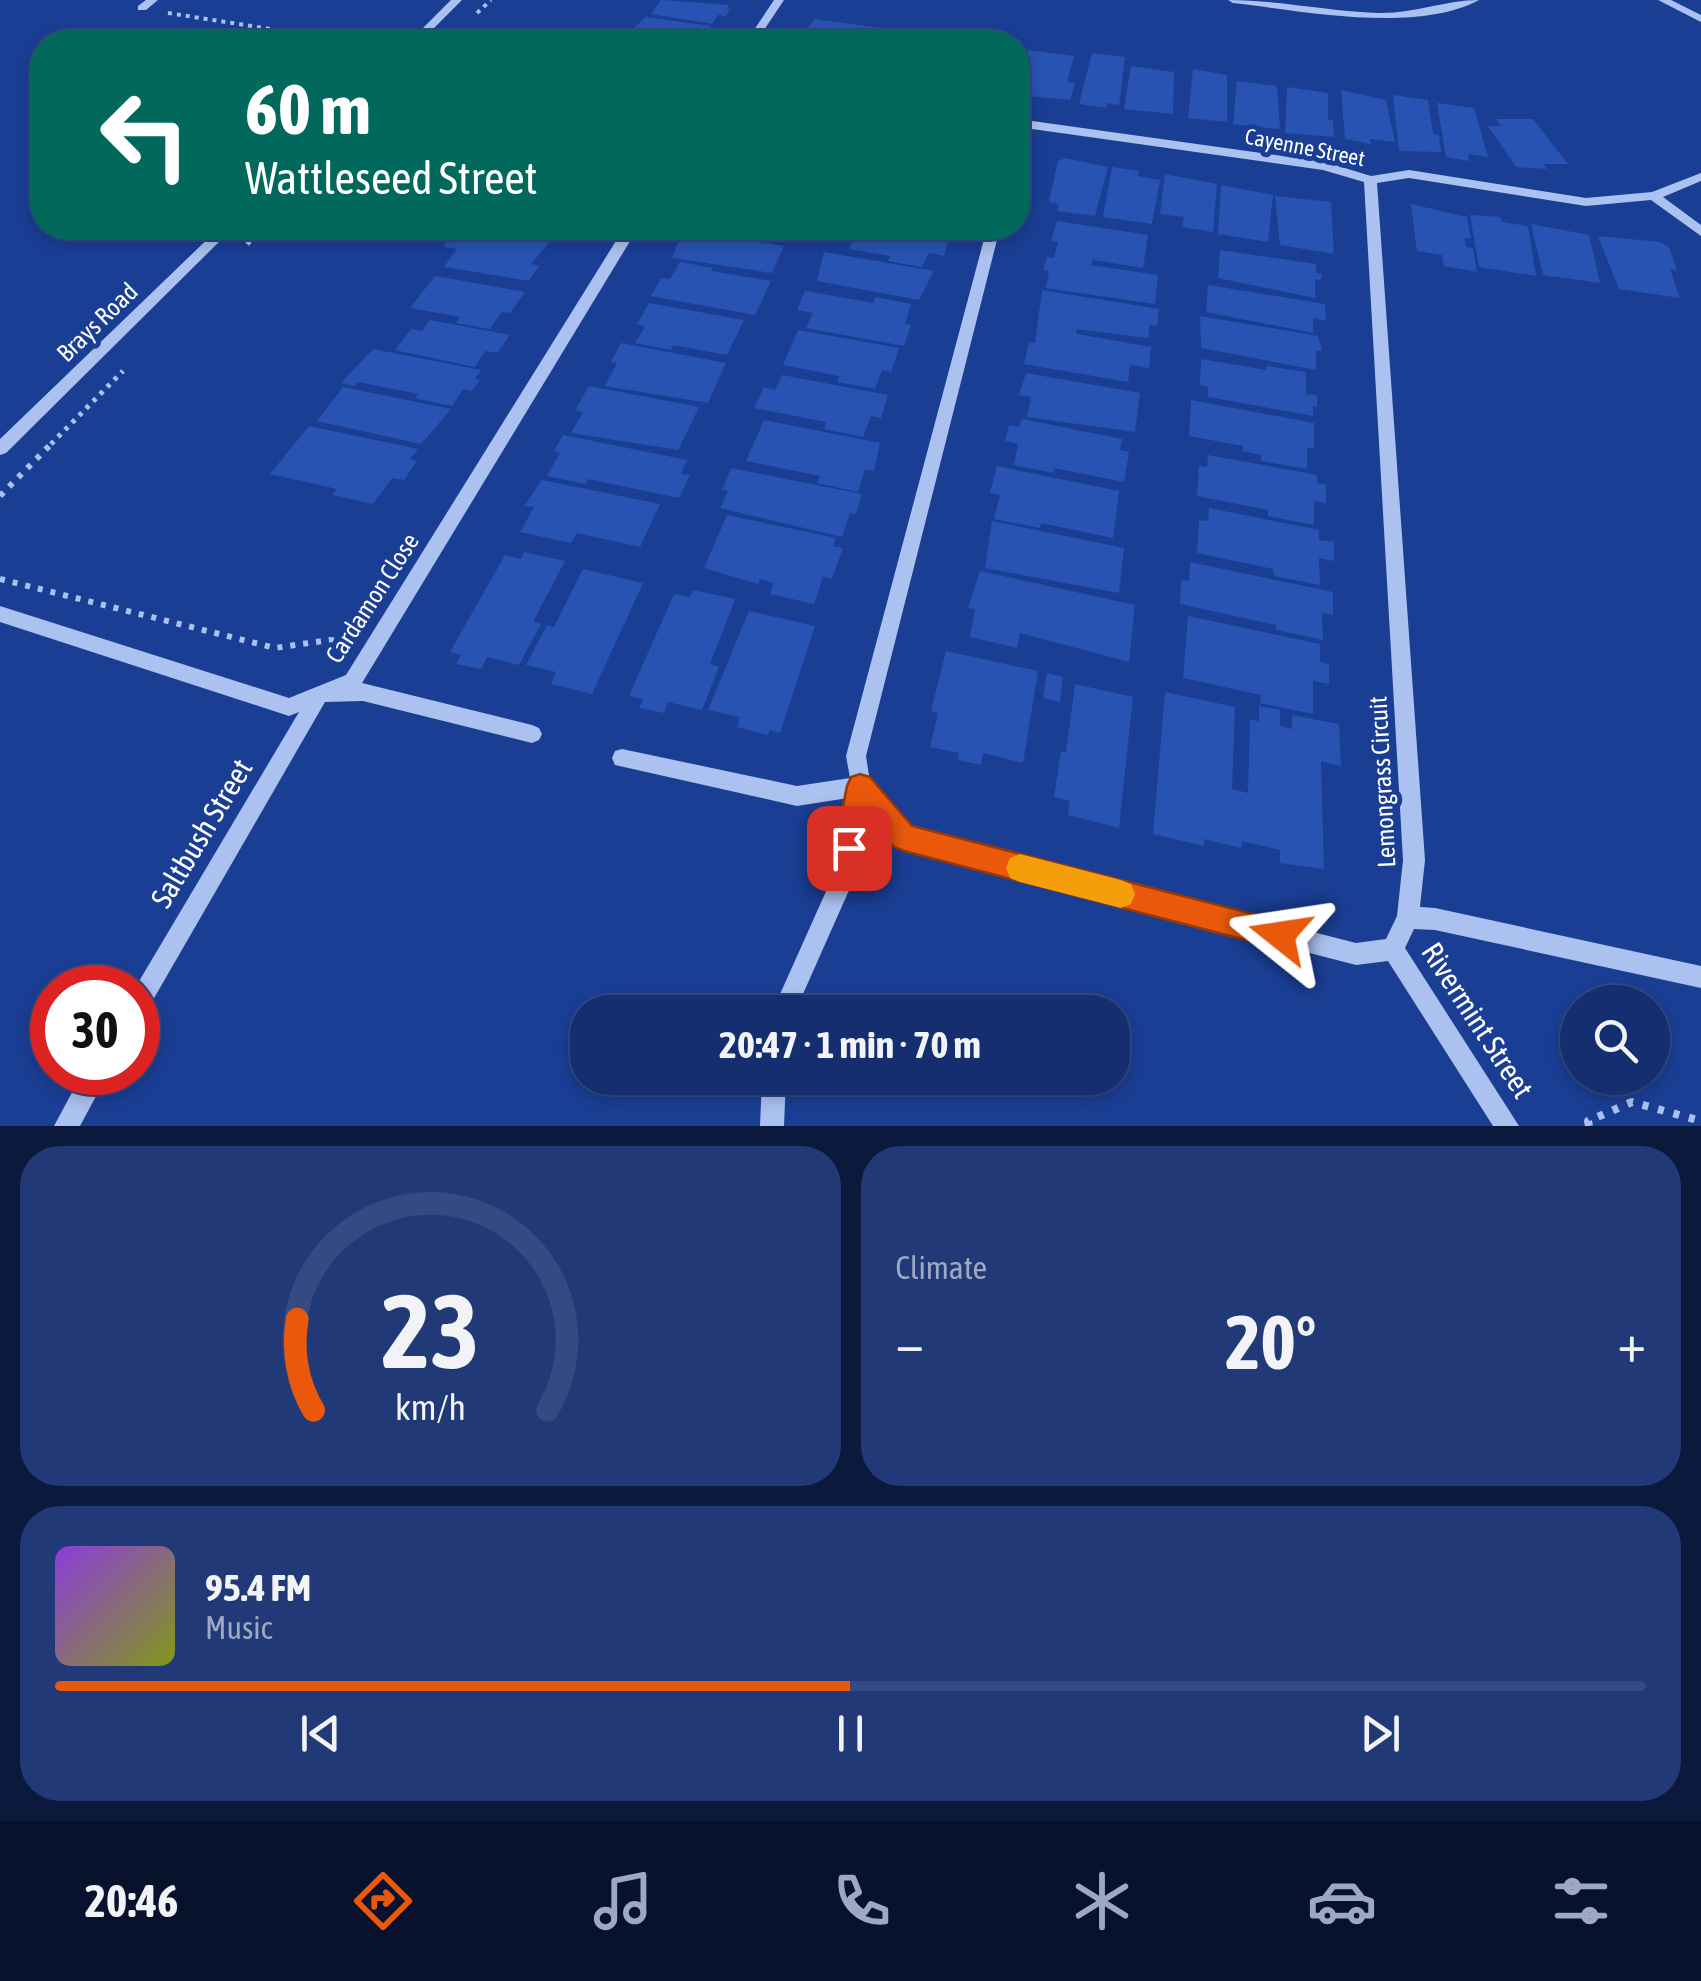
<!DOCTYPE html>
<meta charset="utf-8">
<style>
:root{--surface:#142e6f;--page:#213a77;--text:#f1f3f6;--muted:#9da8c3;--line:#334a82;--accent:#ea580c}
body{margin:0;font-family:"Asap Condensed",sans-serif;background:var(--page);color:var(--text);height:100vh;display:flex;flex-direction:column;font-size:38px;white-space:nowrap}
*{box-sizing:border-box;margin:0}
p{font-size:32px;color:var(--muted)}
.icon{flex:none;width:55px;height:55px;fill:none;stroke:currentColor;stroke-width:2;stroke-linecap:round;stroke-linejoin:round}
.map{position:relative;height:1126px;overflow:hidden}
.side{display:flex;flex-direction:column;gap:20px;padding:20px;background:#0b193d;flex:1}
.side>*{flex:none}
.top-card{position:absolute;left:30px;top:30px;width:1000px;height:210px;border-radius:40px;box-shadow:0 5px 15px #0003,0 0 0 2px var(--line);background:#00695c;color:#fff;overflow:hidden}
.fabs{position:absolute;left:1560px;top:985px;display:grid;gap:20px}
.fabs a{display:grid;place-items:center;width:110px;height:110px;border-radius:50%;background:var(--surface);box-shadow:0 5px 15px #0003,0 0 0 2px var(--line);font-size:50px}
.speed{position:absolute;left:30px;top:965px;display:flex;gap:20px;font-size:50px;font-weight:700;text-align:center}
.speed>*{display:grid;place-content:center;width:130px;height:130px;border-radius:50%;background:var(--surface);box-shadow:0 5px 15px #0003,0 0 0 2px var(--line);line-height:1}
.speed .limit{border:15px solid #d22;background:#fff;color:#111}
.pin{position:absolute;display:grid;place-items:center;width:85px;height:85px;color:#fff;margin:-42px;border-radius:20px;box-shadow:0 5px 15px #0006}
.me{position:absolute;width:110px;margin:-55px;rotate:285deg;stroke-linejoin:round;filter:drop-shadow(0 0 8px #0008)}
.turn{display:flex;align-items:center;gap:35px;height:210px;padding:0 50px;font-size:45px}
.turn .icon{width:130px;height:130px;stroke-width:2.5}
.turn b{display:block;font-size:70px;line-height:85px}
.big{font-size:75px;font-weight:700;line-height:1.1}
.side .widget{flex:1;display:flex;flex-direction:column;justify-content:center;gap:15px;min-width:0;padding:0 35px;border-radius:40px;background:var(--page)}
.side .dial{align-items:center;gap:0}
.dial svg{height:260px;overflow:visible;fill:none;stroke:var(--line);stroke-width:7;stroke-linecap:round;text-anchor:middle}
.dial text{fill:var(--text);stroke:none}
.song{display:flex;align-items:center;gap:30px}
.cover{width:120px;height:120px;border-radius:15px;background:linear-gradient(135deg,hsl(270 70% 55%),hsl(70 70% 35%))}
.played{height:10px;border-radius:5px;background:linear-gradient(90deg,var(--accent) 50%,var(--line) 50%)}
.keys{display:flex;justify-content:space-around;direction:ltr}
.heat{display:flex;justify-content:space-between;align-items:center;font-size:55px;direction:ltr}
.side .tiles{flex:1;display:grid;gap:20px;grid-template-columns:1fr 1fr}
.widget:last-child{grid-column:span 2}
.trip{position:absolute;left:570px;top:995px;width:560px;height:100px;border-radius:40px;background:var(--surface);box-shadow:0 5px 15px #0003,0 0 0 2px var(--line);font-weight:700;line-height:100px;text-align:center}
.dock{display:flex;height:160px;justify-content:space-around;align-items:center;background:#08122c;color:var(--muted)}
.dock .icon{width:70px;height:70px}
.dock .active{color:var(--accent)}
.dock b{font-size:45px;color:var(--text)}
.map>svg:first-child{display:block}
</style>
<div class="map">
<svg width="1701" height="1126" viewBox="0 0 1701 1126">
<rect width="100%" height="100%" fill="#1a3e94"/>
<path fill="#2953b2" d="M661 0 729 5 727 9H730L726 16 718 15 712 24 651 14Z
M646 17 711 26 708 30H713L708 38 700 37 697 42 626 35Z
M815 19 881 28 874 42 806 41 811 32 804 31Z
M908 30 938 34 935 42H888L892 32 906 34Z
M1028 50 1074 56 1067 82 1075 83 1070 100 1018 95V81Z
M1092 53 1125 57 1119 105 1107 103V108L1079 104Z
M1131 66 1174 72 1173 114 1124 109Z
M1193 69 1227 75V122L1188 118Z
M1237 81 1277 86 1280 129 1233 124Z
M1287 87 1328 93V120H1333L1334 137 1285 133Z
M1341 90 1386 100 1395 142 1370 139 1371 144 1345 139Z
M1393 95 1428 100 1433 134 1439 135 1441 152 1399 151Z
M1437 103 1474 108 1488 157 1468 154 1469 161 1446 157Z
M1496 119H1533L1568 164H1543L1547 169 1516 167 1488 126H1501Z
M1065 158 1108 167 1095 216 1057 211 1059 204 1049 202 1058 161Z
M1112 167 1139 171 1138 176 1160 180 1152 224 1103 217Z
M1165 174 1217 184 1213 232 1182 227 1184 217 1160 214Z
M1221 185 1273 195 1268 242 1218 234Z
M1275 196 1331 202 1334 254 1280 245Z
M1411 204 1467 217 1471 239 1464 238 1466 247 1473 248 1477 272 1444 266 1442 255 1417 251Z
M1470 215 1500 217 1502 222 1528 226 1536 276 1479 267Z
M1057 221 1148 235 1143 268 1093 260 1091 265 1158 275 1155 304 1046 288 1049 271 1043 270 1047 257 1054 258 1058 242 1051 241Z
M1531 224 1589 235 1600 283 1543 275Z
M458 228 521 233 553 238 531 264 539 266 529 281 444 267 457 249 443 246Z
M699 228H784L791 229 785 241Z
M906 228H945L941 239 904 232Z
M683 229 784 246 772 273 672 258Z
M877 230 948 242 944 256 929 253 922 267 888 261 890 256 849 249 856 233 875 236Z
M1598 236 1660 242 1669 247 1677 270 1670 269 1680 298 1619 289Z
M1220 250 1316 264V273L1322 274 1321 280 1315 279V298L1218 278Z
M824 252 934 271 919 300 817 281Z
M680 262 713 268 711 271 771 281 755 315 651 296 661 278 670 279Z
M435 276 525 292 510 313 502 312 490 329 456 323 460 317 410 308Z
M1208 285 1325 304 1326 321 1313 318V333L1206 312Z
M1042 290 1159 309 1157 326 1150 325 1148 338 1076 329 1077 334 1151 347 1149 368 1130 365 1128 382 1024 364 1029 342 1035 343Z
M805 291 874 303 875 297 911 304 905 324 911 325 904 346 806 328 813 313 797 310Z
M649 303 744 320 727 355 673 345 671 350 635 343 645 326 637 324Z
M1200 316 1318 336 1322 351H1316V370L1201 348Z
M430 320 510 335 497 353 485 351 475 367 395 350 411 329 422 331Z
M798 330 899 348 891 372 882 370 875 389 837 382 839 376 783 365Z
M621 343 726 363 708 403 605 386 617 363 611 362Z
M373 349 481 370 475 379 480 380 472 391 463 389 452 406 415 398 418 394 358 382 354 386 341 383Z
M1201 359 1266 370 1267 366 1306 372V394L1317 395V407L1313 406V416L1208 397V387L1200 385Z
M1026 373 1140 393 1135 432 1027 417 1031 397 1019 395Z
M782 375 888 395 881 418 871 416 863 437 824 429 826 422 754 408 764 387 775 390Z
M589 386 699 407 678 450 571 433 583 412 575 410Z
M343 387 451 409 421 444 317 421Z
M1191 400 1314 423V449L1307 448V469L1261 461V455L1243 451V446L1189 436Z
M1022 419 1122 439 1120 450 1129 452 1124 482 1054 468V473L1014 465 1018 444 1005 441 1009 425 1019 427Z
M764 420 880 443 874 471 865 469 858 492 817 483 820 476 746 461Z
M309 426 418 449 410 459 417 461 404 480 392 478 373 504 332 495 337 489 270 474Z
M563 435 687 460 681 474 690 475 679 498 588 479 586 484 547 476 560 453 554 451Z
M1208 455 1317 475V483L1326 485V503L1314 501V525L1268 516V510L1197 496 1199 466 1207 467Z
M997 466 1119 491 1113 538 1041 523 1040 528 994 519 1000 495 990 493Z
M731 468 862 494 856 514 850 513 842 537 720 508 728 491 722 490Z
M542 480 660 504 640 547 577 533 571 543 520 532 534 507 524 506Z
M1209 508 1319 530V540L1334 542V561L1319 558 1320 585 1274 576 1273 569 1197 553 1199 520 1208 521Z
M727 515 836 538 833 546 843 548 832 579 823 577 814 604 770 594 774 583 760 579 758 584 704 568Z
M992 521 1124 548 1119 593 985 568Z
M524 552 565 561 533 622 541 624 519 665 487 657 481 669 456 664 461 655 450 652 505 555 521 559Z
M1190 562 1333 592V615L1322 613 1323 640 1276 630V625L1180 604 1181 580 1189 581Z
M583 569 643 583 592 694 551 684 556 672 526 665 547 625 554 627Z
M980 571 1135 605 1129 662 1020 633 1017 648 970 637 975 609 968 608Z
M693 590 735 599 710 664 719 667 702 710 668 702 664 713 639 708 643 699 629 696 674 594 690 597Z
M749 611 815 626 780 733 770 730 768 735 737 727 740 717 708 710Z
M1188 616 1320 644V662L1329 664V684L1313 681V714L1260 703 1261 695 1183 678Z
M946 651 1038 671 1023 763 983 753 981 765 958 760 959 753 930 747 938 713 931 711Z
M1047 673 1063 677 1060 702 1043 698Z
M1075 684 1133 697 1119 828 1068 815 1070 801 1054 797 1061 751 1066 752Z
M1165 692 1235 707 1232 789 1248 793 1250 719 1259 722V706L1280 710V726L1292 729V715L1339 724 1341 766 1321 761 1324 869 1280 863V850L1242 841 1241 848 1204 839V846L1153 834Z"/>
<g fill="none" stroke-linecap="round" stroke-linejoin="round">
<path stroke="#abc1f0" stroke-width="4" stroke-dasharray="4 5" stroke-linecap="butt" d="M168 13 354 42
M477 13 491 0"/>
<path stroke="#abc1f0" stroke-width="5" stroke-dasharray="4 6" stroke-linecap="butt" d="M247 244 263 228
M51 444 123 371"/>
<path stroke="#abc1f0" stroke-width="6" stroke-dasharray="5 8" stroke-linecap="butt" d="M0 496 54 441
M0 579 275 648 329 640 347 642"/>
<path stroke="#abc1f0" stroke-width="8" stroke-dasharray="6 10" stroke-linecap="butt" d="M1589 1126 1588 1121 1632 1102 1701 1121"/>
<path fill="#abc1f0" fill-rule="evenodd" d="M146 0H158L146 10H138V6Z
M451 0H462L420 42H409Z
M774 0H784L756 42H746Z
M1228 0C1278 0 1327 11 1378 13 1413 14 1445 0 1479 0 1415 34 1304 11 1233 3Z
M1658 0H1671L1701 15V22Z
M1018 119 1325 162 1371 176 1409 170 1586 198 1652 192 1701 173V181L1663 197 1701 225V236L1651 200 1586 206 1409 178 1377 183 1425 860 1420 907 1435 908 1701 966V988L1435 930 1414 929 1405 948 1519 1126H1493L1388 961 1356 965 903 848 896 845 867 809 854 879 795 1012H772L832 878 848 798 797 806 615 765 612 758 615 751 622 749 797 786 850 778 846 756 987 228H1000L866 756 870 782 909 829 1356 943 1386 939 1397 916 1403 860 1364 182 1323 170 1018 127Z
M219 228H233L6 453 0 455V439Z
M624 228H638L362 683 532 725 539 728 542 734 539 740 532 743 363 701 325 702 146 1012 138 1015V988H135L299 712 289 716 0 622V606L289 698 346 675Z
M83 1072H109L80 1126H54Z
M762 1078H786L784 1126H760Z"/>
</g>
<path fill="#ea580c" stroke="#983908" stroke-width="2.5" d="M860 774 870 777 912 826 1280 921 1290 925 1295 935 1290 945 1280 949 904 851 894 847 868 816 858 858 849 862 839 858 835 848 847 786 851 777Z"/>
<path fill="#f59e0b" d="M1020 854 1121 880 1131 884 1135 894 1131 904 1121 908 1020 882 1010 878 1006 868 1010 858Z"/>
<g text-anchor="middle" dominant-baseline="central" stroke-width="10" stroke-linejoin="round" paint-order="stroke">
<g font-size="22" fill="#fff" stroke="#1a3e94">
<text transform="translate(1305 147) rotate(11)">Cayenne Street</text>
</g>
<g font-size="25" fill="#fff" stroke="#1a3e94">
<text transform="translate(97 322) rotate(-44)">Brays Road</text>
<text transform="translate(372 598) rotate(-57)">Cardamon Close</text>
<text transform="translate(1382 782) rotate(-93)">Lemongrass Circuit</text>
</g>
<g font-size="30" fill="#fff" stroke="#1a3e94">
<text transform="translate(201 833) rotate(-59)">Saltbush Street</text>
<text transform="translate(1478 1020) rotate(57)">Rivermint Street</text>
</g>
</g>
</svg>
<div class="fabs">
<a><svg class="icon" aria-label="search" viewBox="0 0 24 24"><circle cx="10" cy="10" r="6"/><path d="M15 15l6 6"/></svg></a>
</div>
<div class="speed"><div class="limit">30</div></div>
<div class="pin" style="left:849px;top:848px;background:#d93025"><svg class="icon" aria-label="arrive" viewBox="0 0 24 24"><path d="M6 21V4h12l-3 4 3 4H6"/></svg></div>
<svg class="me" style="left:1280px;top:935px" viewBox="-20 -20 40 40"><path d="M0-17L14 15 0 8-14 15z" fill="#ea580c" stroke="#fff" stroke-width="4"/></svg>
<div class="trip">20:47 · 1 min · 70 m</div>
<div class="top-card">
<div class="turn"><svg class="icon" aria-label="left" viewBox="0 0 24 24"><path d="M17 20v-9H6M10 6l-5 5 5 5"/></svg><div><b>60 m</b>Wattleseed Street</div></div>
</div>
</div>
<section class="side">
<div class="tiles">
<div class="widget dial"><svg viewBox="0 0 100 80">
<path d="M14 69A42 42 0 1 1 86 69"/>
<path d="M14 69A42 42 0 0 1 9 41" stroke="#ea580c"/>
<text x="50" y="56" font-size="32" font-weight="700">23</text>
<text x="50" y="72" font-size="11">km/h</text>
</svg></div>
<div class="widget"><p>Climate</p>
<div class="heat"><a>−</a><b class="big">20°</b><a>+</a></div>
</div>
<div class="widget">
<div class="song"><i class="cover"></i><div><b>95.4 FM</b><p>Music</p></div></div>
<div class="played"></div>
<div class="keys"><svg class="icon" aria-label="previous" viewBox="0 0 24 24"><path d="M18 5L8 12l10 7zM5 5v14"/></svg><svg class="icon" aria-label="pause" viewBox="0 0 24 24"><path d="M8 5v14M16 5v14"/></svg><svg class="icon" aria-label="next" viewBox="0 0 24 24"><path d="M6 5l10 7-10 7zM19 5v14"/></svg></div>
</div>
</div>
</section>
<nav class="dock">
<b>20:46</b>
<svg class="icon active" aria-label="directions" viewBox="0 0 24 24"><path d="M12 3l9 9-9 9-9-9zM9 14v-3h6M13 9l2 2-2 2"/></svg>
<svg class="icon" aria-label="music" viewBox="0 0 24 24"><path d="M9 18V5l10-2v13"/><circle cx="6" cy="18" r="3"/><circle cx="16" cy="16" r="3"/></svg>
<svg class="icon" aria-label="phone" viewBox="0 0 24 24"><path d="M5 4h4l2 5-3 2q2 4 5 5l2-3 5 2v4C11 20 4 13 5 4z"/></svg>
<svg class="icon" aria-label="climate" viewBox="0 0 24 24"><path d="M12 3v18M4 7l16 10M4 17L20 7"/></svg>
<svg class="icon" aria-label="car" viewBox="0 0 24 24"><path d="M5 17H2v-5l4-1 3-4h7l3 4 3 1v5h-3M9 17h6M6 11h13"/><circle cx="7" cy="17" r="2"/><circle cx="17" cy="17" r="2"/></svg>
<svg class="icon" aria-label="filters" viewBox="0 0 24 24"><path d="M4 7h16M4 17h16"/><circle cx="9" cy="7" r="2"/><circle cx="15" cy="17" r="2"/></svg>
</nav>
